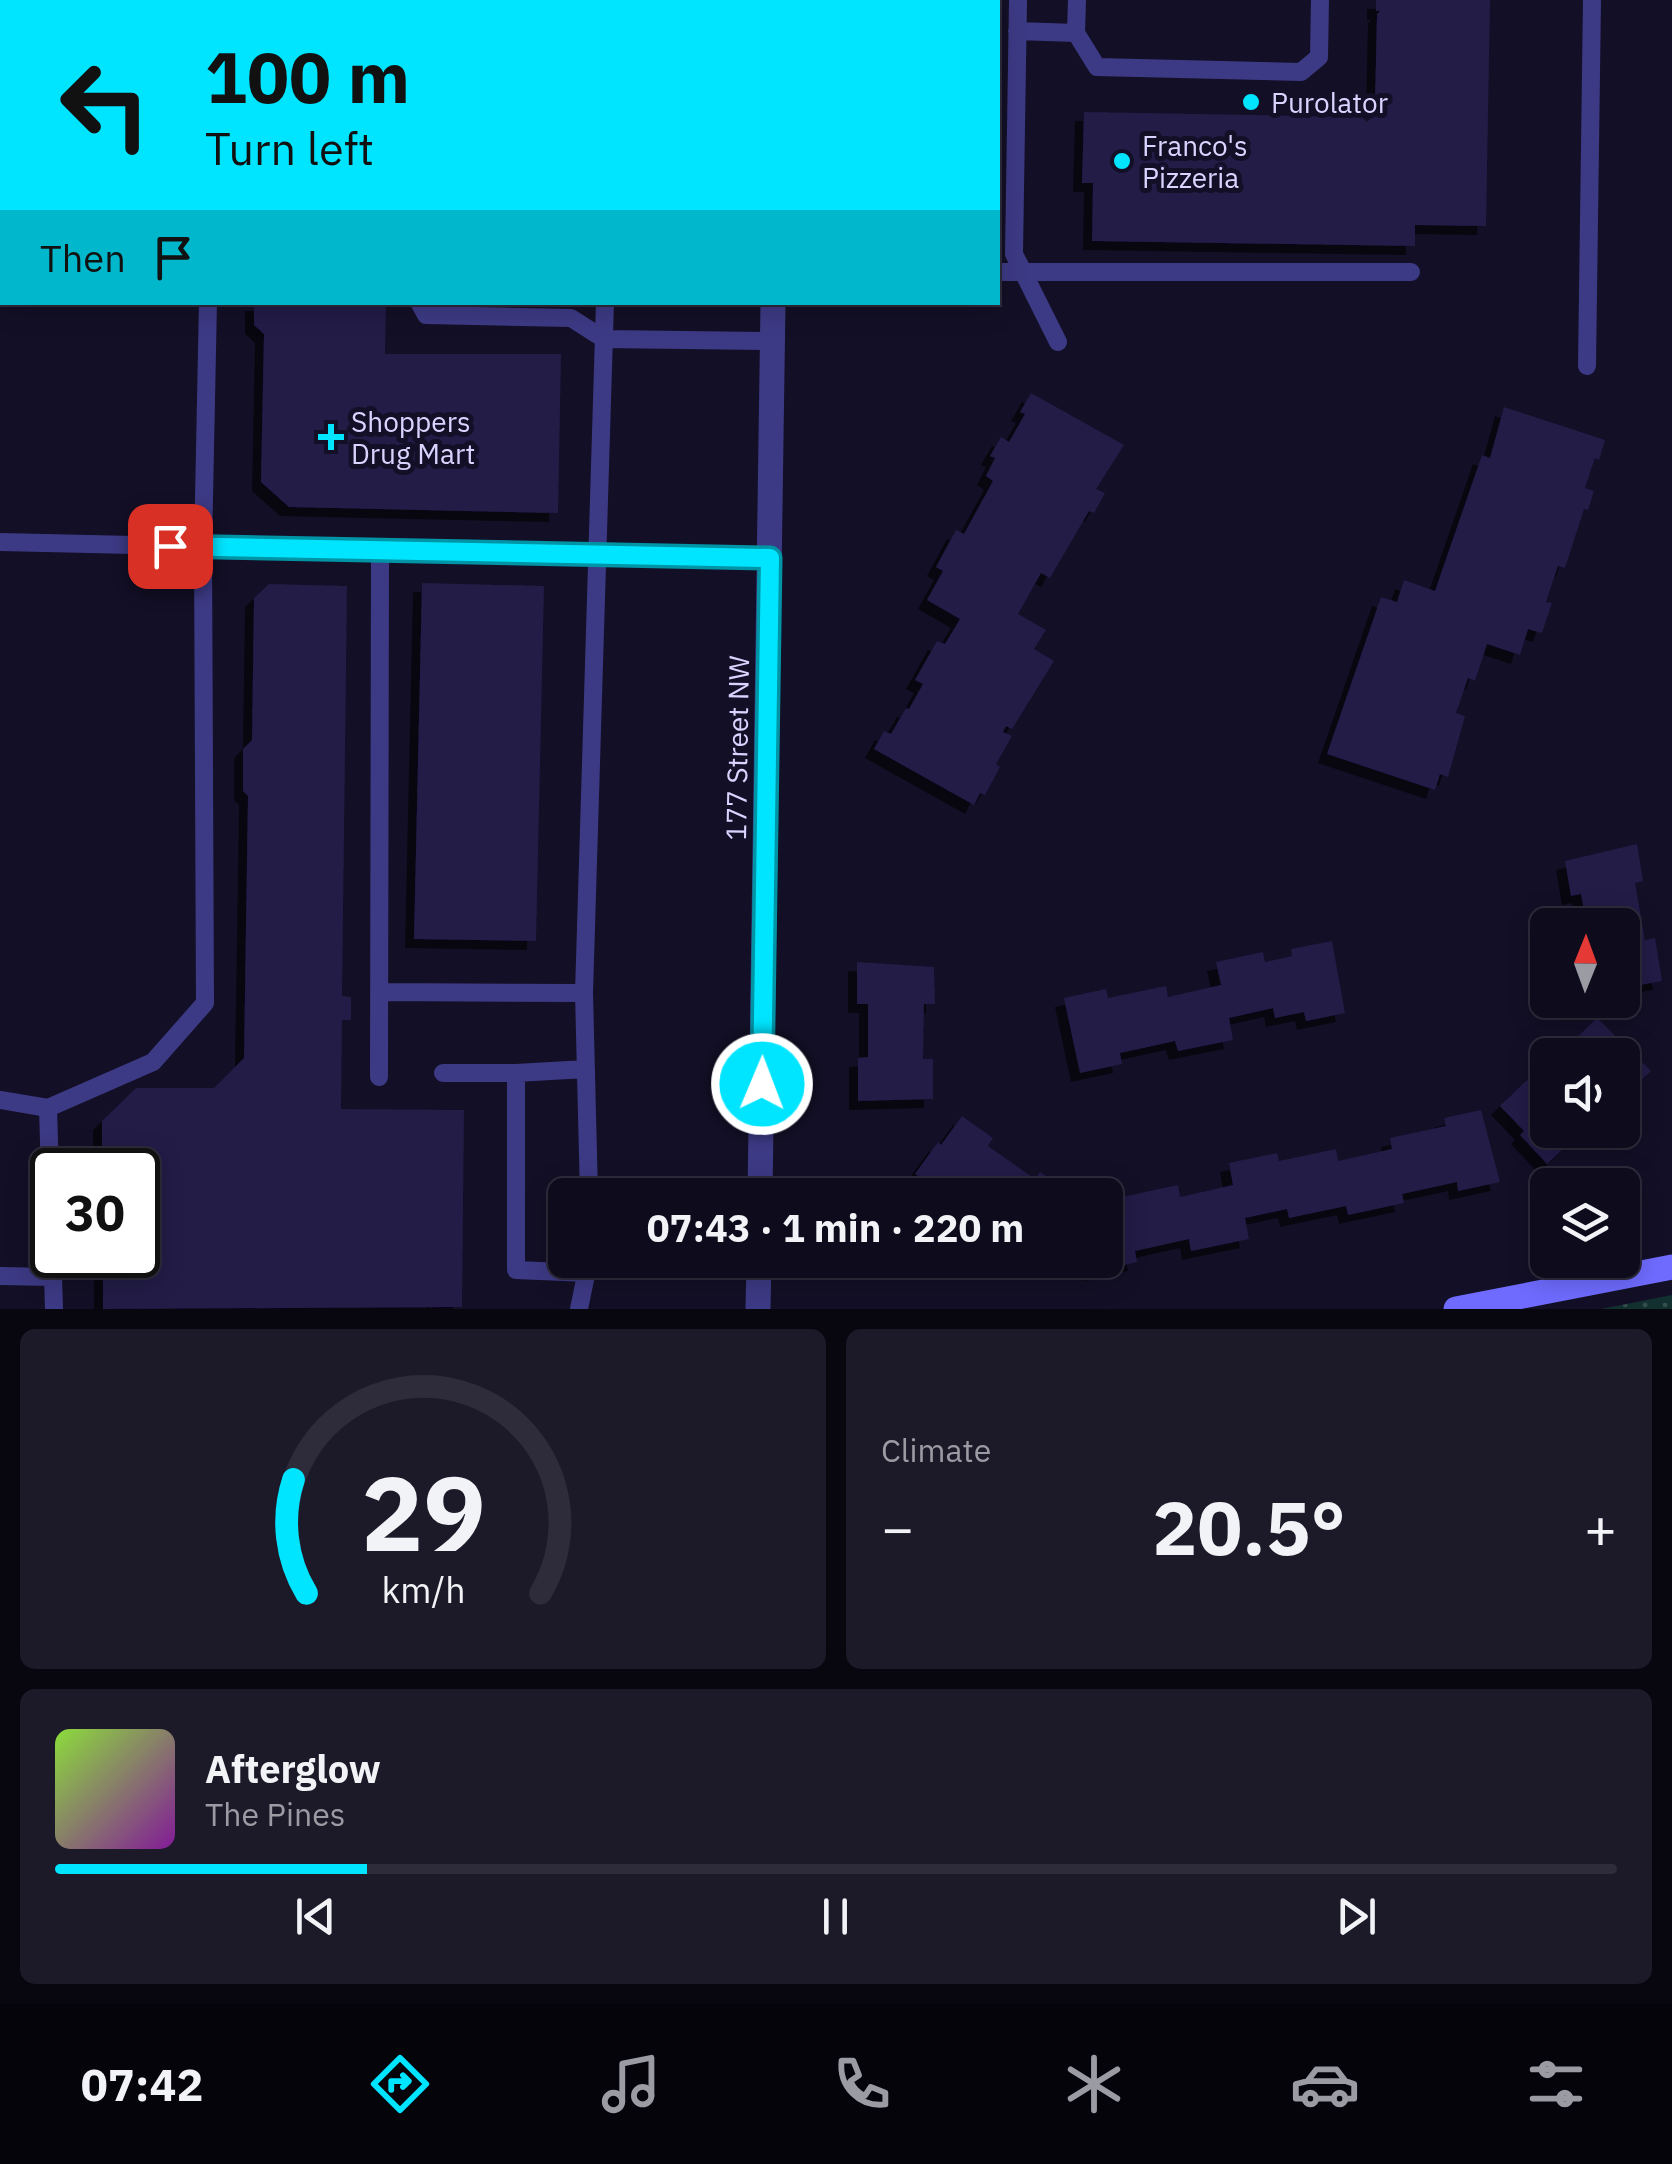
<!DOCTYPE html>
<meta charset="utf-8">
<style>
:root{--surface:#0e0b1c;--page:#1c1929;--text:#f1f3f6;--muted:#9b9ba3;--line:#2e2b3b;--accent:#00e5ff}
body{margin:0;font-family:"IBM Plex Sans",sans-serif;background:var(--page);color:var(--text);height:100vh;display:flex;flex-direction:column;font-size:38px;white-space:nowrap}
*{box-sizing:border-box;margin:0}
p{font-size:32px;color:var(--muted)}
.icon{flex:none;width:55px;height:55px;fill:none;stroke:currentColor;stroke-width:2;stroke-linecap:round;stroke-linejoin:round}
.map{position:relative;height:1309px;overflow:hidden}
.panel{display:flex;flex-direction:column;gap:20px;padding:20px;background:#08060f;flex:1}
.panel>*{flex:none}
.top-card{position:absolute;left:0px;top:0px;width:1000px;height:305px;box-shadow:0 5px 25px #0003,0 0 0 2px var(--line);background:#00e5ff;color:#111;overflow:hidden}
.needle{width:65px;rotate:1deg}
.controls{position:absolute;left:1530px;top:908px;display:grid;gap:20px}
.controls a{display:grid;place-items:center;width:110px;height:110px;border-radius:15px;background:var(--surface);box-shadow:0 5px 25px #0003,0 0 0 2px var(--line);font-size:50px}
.speed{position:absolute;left:30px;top:1148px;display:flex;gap:20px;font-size:50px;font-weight:700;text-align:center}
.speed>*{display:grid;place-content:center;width:130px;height:130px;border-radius:50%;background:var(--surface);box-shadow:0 5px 25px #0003,0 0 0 2px var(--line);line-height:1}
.speed .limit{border:5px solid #111;border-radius:15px;background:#fff;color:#111}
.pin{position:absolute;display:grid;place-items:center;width:85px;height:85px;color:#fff;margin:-42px;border-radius:20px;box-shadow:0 5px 15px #0006}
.me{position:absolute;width:110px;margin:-55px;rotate:1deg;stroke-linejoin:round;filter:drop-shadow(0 0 8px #0008)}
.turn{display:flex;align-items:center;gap:35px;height:210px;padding:0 40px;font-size:45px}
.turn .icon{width:130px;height:130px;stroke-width:2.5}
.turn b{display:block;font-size:70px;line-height:85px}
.then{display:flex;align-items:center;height:95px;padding:0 40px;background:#0003;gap:20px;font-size:38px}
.big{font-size:75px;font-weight:700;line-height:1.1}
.panel .widget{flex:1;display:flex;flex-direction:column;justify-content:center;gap:15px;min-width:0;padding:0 35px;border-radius:15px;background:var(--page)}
.panel .dial{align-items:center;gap:0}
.dial svg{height:260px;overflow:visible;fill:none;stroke:var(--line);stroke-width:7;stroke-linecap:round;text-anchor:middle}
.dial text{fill:var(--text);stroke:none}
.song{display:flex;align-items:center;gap:30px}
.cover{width:120px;height:120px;border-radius:15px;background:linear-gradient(135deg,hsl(90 70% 55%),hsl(290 70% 35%))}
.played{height:10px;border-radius:5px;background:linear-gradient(90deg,var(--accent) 20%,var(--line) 20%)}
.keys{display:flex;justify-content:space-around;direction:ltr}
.heat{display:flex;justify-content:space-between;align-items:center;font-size:55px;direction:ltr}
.panel .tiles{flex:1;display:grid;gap:20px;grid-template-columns:1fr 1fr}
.widget:last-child{grid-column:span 2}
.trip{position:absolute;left:548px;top:1178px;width:575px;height:100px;border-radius:15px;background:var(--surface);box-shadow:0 5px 25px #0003,0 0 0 2px var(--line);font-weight:700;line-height:100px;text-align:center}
.tab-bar{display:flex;height:160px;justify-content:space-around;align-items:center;background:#06040b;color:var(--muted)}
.tab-bar .icon{width:70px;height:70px}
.tab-bar .selected{color:var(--accent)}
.tab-bar b{font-size:45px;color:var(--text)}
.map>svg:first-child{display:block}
</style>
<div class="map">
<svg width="1672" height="1309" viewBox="0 0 1672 1309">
<defs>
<pattern id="park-dots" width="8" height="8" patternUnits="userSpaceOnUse" patternTransform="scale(2.5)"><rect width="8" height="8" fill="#12302f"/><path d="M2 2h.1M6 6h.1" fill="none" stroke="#344d4e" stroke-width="1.8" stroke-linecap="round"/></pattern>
<filter id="shadow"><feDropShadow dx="-9" dy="9" stdDeviation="0" flood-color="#0009"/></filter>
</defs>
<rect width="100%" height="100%" fill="#130f26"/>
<path fill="url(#park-dots)" d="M1672 1295V1309H1601Z"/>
<path fill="#241b47" filter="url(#shadow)" d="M1376 0H1490L1486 226 1415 225V246L1092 241 1093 183H1082L1084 112 1362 117 1367 122 1381 109 1375 103 1377 14 1380 11H1376Z
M998 93H1001V141H998Z
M254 302H386L385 354H561L558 513 289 507 261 482 264 334 254 325Z
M1031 393 1124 445 1096 489 1105 493 1094 513 1089 511 1050 578 1041 573 1018 614 1046 630 1034 649 1054 661 1012 729 1006 726 1003 732 1012 736 996 764 1000 767 985 795 980 793 974 805 874 749 884 731 891 734 906 708 909 709 923 684 915 680 937 641 945 644 960 619 927 600 943 571 936 567 956 530 964 534 993 481 986 476 995 458 990 456 1001 437 1009 442 1025 414 1020 412Z
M1504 407 1605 440 1599 460 1595 458 1585 488 1594 491 1588 510 1584 509 1565 568 1558 566 1546 602 1552 603 1542 633 1528 629 1520 655 1487 644 1475 681 1468 678 1456 713 1465 716 1448 777 1440 774 1435 790 1327 754 1381 597 1397 602 1404 580 1435 591 1482 455 1490 458Z
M422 583 544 586 536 941 414 939Z
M269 584 347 586 342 996 351 997V1020H342L341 1109 464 1110 462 1307 103 1309V1255H138V1170H102V1121L136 1088H214L244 1058 248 796 243 791V749L252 740 254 598Z
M1637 844 1643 881 1635 883 1645 940 1655 938 1662 981 1623 988 1622 925H1587L1581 894 1571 896 1565 861Z
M1332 941 1345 1013 1306 1021 1304 1012 1275 1018 1273 1008 1229 1018 1233 1040 1178 1051 1175 1041 1120 1053 1122 1064 1080 1073 1064 998 1106 989 1108 998 1166 986 1168 997 1221 985 1216 962 1263 952 1265 962 1292 956 1291 949Z
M857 962 934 967 935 1004H924L923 1059H933V1099L858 1101V1058L868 1057V1004H857Z
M1597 1018 1651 1071 1622 1098V1055H1569L1576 1049 1571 1043Z
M1548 1075V1130H1572L1577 1136 1547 1164 1520 1135 1524 1131 1500 1106 1527 1080 1534 1088Z
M1481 1110 1500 1182 1458 1191 1457 1182 1402 1194 1404 1203 1348 1215 1346 1206 1289 1218 1287 1209 1245 1218 1249 1239 1191 1251 1189 1239 1135 1251 1137 1262 1093 1272 1091 1260H1105V1195L1095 1193 1120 1188 1122 1197 1178 1185 1180 1197 1233 1185 1229 1163 1277 1153 1279 1161 1336 1149 1338 1161 1392 1149 1390 1138 1446 1126 1444 1118Z
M962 1116 993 1138 988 1146 1035 1179 1040 1172 1069 1192 1067 1195H960L955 1192 953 1195H945L915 1174 938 1142 941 1145Z"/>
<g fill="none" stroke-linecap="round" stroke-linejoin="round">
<path stroke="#3d3a85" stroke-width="18" d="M1018 0 1014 254 1058 342
M611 2V0
M1017 31 1076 33 1097 67 1301 72 1319 57 1320 0
M1076 33 1077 0
M0 110H2
M998 272H1411
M419 302 426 315 571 318 604 339 773 341
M1587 366 1592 0
M0 542 770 559
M379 992 584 993
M443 1073H516V1270L588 1273
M516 1073 586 1069
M379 1077 380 551
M0 1100 48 1108 54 1309
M48 1108 153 1062 205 1003 203 547 208 302
M589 1195 584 993 605 302
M0 1276 52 1277
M579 1309 589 1260"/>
<path stroke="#3d3a85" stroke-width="25" d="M778 2V0
M760 1195 773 302
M758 1309 759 1260"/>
<path stroke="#6f6bff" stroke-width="25" d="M1456 1309 1672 1267"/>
</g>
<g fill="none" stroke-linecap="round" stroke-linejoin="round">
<g stroke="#0095a6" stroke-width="25">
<path id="route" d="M170 546 770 558 762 1084"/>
</g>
<use href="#route" stroke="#00e5ff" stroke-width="18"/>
</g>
<g fill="#00e5ff" stroke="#130f26" stroke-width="4">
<circle cx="1251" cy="102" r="10"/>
<circle cx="1122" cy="161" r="10"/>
<path d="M326 422h10v10h10v10h-10v10h-10v-10h-10v-10h10z"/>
</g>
<g text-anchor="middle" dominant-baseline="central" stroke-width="10" stroke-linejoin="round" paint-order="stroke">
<g font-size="28" fill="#d9d4ff" stroke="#130f26" text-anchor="start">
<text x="1271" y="102">Purolator</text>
<text x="1142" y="145">Franco's<tspan x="1142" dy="32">Pizzeria</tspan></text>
<text x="351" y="421">Shoppers<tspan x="351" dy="32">Drug Mart</tspan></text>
</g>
<g font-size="28" fill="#d9d4ff" stroke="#130f26">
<text transform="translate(737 748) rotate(-89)">177 Street NW</text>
</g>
</g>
</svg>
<div class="controls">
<a><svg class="needle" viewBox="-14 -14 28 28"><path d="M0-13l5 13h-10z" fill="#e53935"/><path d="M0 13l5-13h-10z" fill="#9b9ba3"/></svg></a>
<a><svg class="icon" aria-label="sound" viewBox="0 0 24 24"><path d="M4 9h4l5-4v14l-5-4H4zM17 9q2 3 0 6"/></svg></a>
<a><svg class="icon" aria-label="layers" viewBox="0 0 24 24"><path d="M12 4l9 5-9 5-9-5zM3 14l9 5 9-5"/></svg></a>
</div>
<div class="speed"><div class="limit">30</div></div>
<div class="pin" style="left:170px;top:546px;background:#d93025"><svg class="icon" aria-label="arrive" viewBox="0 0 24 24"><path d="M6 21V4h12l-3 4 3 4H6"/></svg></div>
<svg class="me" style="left:762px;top:1084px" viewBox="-20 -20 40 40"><circle r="17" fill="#00e5ff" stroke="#fff" stroke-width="3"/><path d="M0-11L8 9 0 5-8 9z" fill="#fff"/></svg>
<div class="trip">07:43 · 1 min · 220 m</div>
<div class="top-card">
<div class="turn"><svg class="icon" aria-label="left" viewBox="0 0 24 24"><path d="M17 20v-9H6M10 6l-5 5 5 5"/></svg><div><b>100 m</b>Turn left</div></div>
<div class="then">Then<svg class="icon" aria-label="arrive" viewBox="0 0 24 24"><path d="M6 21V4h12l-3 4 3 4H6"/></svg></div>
</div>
</div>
<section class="panel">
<div class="tiles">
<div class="widget dial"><svg viewBox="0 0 100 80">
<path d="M14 69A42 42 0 1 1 86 69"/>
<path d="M14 69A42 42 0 0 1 10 34" stroke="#00e5ff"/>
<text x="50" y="56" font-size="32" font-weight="700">29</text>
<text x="50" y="72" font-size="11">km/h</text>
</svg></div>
<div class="widget"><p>Climate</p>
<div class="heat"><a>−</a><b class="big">20.5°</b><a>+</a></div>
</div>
<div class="widget">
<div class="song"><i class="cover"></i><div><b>Afterglow</b><p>The Pines</p></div></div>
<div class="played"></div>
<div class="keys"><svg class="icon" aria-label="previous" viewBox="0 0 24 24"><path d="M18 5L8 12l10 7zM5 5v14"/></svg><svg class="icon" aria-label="pause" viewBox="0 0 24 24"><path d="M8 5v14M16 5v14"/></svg><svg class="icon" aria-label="next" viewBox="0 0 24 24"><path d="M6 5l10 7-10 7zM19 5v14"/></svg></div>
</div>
</div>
</section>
<nav class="tab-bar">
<b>07:42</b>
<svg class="icon selected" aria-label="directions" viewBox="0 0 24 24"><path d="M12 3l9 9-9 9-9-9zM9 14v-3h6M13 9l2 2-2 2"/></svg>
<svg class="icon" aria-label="music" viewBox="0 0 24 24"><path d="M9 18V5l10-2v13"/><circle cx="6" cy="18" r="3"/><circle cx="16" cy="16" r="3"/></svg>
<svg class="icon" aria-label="phone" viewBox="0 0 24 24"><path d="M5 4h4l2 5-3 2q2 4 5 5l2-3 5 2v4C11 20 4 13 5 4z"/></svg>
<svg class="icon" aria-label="climate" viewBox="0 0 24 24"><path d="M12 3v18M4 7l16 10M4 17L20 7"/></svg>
<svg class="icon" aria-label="car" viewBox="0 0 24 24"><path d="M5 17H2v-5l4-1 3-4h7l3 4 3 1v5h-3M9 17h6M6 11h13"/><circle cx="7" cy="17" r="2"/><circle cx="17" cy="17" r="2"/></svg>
<svg class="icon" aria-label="filters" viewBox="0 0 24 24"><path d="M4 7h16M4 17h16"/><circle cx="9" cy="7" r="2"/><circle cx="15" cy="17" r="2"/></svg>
</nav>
